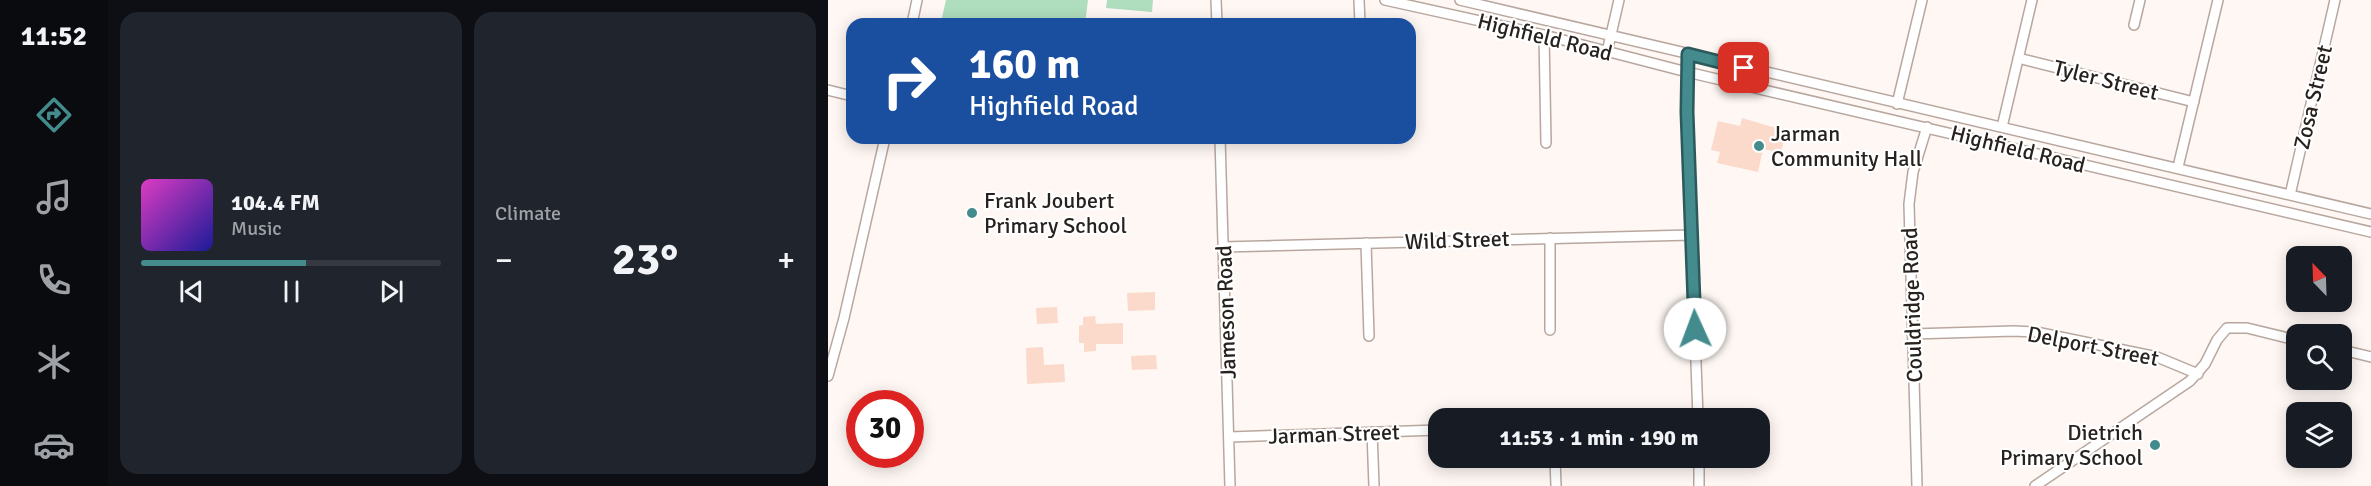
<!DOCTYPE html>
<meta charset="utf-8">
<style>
:root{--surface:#171b24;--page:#20242c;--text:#f1f3f6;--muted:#9ea1a6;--line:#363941;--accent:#438b8d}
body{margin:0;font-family:Signika,sans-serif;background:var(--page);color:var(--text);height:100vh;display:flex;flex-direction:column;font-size:22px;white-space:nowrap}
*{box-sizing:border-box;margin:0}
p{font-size:20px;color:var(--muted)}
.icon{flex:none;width:33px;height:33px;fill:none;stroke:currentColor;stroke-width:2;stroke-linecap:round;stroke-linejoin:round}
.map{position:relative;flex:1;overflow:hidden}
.details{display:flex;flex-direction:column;gap:12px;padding:12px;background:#0d0f14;width:720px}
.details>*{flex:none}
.banner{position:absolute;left:18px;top:18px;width:570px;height:126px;border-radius:18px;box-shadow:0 3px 15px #0003;background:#1a4fa0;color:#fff;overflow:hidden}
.needle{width:39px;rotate:337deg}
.fabs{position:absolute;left:1458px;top:246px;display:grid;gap:12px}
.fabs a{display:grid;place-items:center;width:66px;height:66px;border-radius:12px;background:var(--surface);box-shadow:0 3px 15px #0003;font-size:30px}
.speed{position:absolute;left:18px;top:390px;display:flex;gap:12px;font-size:30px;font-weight:700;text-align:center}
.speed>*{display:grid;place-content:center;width:78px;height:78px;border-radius:50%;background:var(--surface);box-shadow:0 3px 15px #0003;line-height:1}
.speed .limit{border:9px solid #d22;background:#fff;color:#111}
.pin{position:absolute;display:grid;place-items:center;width:51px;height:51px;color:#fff;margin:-26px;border-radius:12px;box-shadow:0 3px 9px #0006}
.me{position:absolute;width:66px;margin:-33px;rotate:358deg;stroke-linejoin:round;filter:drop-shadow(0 0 4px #0008)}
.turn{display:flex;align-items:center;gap:21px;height:126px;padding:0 24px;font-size:27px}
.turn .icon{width:78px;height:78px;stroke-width:2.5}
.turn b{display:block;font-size:42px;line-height:51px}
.big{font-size:45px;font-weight:800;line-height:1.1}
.details .card{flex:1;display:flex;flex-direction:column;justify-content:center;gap:9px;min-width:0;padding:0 21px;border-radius:18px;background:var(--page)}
.song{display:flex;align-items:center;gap:18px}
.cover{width:72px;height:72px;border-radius:9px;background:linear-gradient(135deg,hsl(310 70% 55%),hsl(240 70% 35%))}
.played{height:6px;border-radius:3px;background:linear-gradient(90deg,var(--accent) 55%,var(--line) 55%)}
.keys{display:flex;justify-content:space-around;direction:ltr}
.heat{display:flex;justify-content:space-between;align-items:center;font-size:33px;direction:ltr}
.details .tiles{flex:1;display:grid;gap:12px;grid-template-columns:repeat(2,1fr)}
.trip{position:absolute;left:600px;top:408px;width:342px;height:60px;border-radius:18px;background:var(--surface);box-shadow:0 3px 15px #0003;font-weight:800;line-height:60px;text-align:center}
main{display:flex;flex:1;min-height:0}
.menu{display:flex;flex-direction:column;width:108px;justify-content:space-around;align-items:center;background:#090b0e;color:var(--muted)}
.menu .icon{width:42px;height:42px}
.menu .selected{color:var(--accent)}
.menu b{font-size:27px;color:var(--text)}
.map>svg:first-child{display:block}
</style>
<main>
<nav class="menu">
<b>11:52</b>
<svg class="icon selected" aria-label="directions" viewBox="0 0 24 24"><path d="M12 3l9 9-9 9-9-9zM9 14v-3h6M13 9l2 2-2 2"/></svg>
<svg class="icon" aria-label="music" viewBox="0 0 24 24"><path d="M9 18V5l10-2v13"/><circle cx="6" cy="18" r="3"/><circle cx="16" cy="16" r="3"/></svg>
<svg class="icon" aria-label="phone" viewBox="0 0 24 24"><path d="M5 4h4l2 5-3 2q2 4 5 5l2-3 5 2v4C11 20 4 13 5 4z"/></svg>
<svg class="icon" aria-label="climate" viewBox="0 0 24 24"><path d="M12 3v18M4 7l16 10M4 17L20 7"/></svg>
<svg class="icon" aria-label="car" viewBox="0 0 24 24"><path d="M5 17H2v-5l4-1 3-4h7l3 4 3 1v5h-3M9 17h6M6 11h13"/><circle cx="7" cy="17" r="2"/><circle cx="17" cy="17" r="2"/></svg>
</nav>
<section class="details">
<div class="tiles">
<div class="card">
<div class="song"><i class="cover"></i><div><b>104.4 FM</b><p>Music</p></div></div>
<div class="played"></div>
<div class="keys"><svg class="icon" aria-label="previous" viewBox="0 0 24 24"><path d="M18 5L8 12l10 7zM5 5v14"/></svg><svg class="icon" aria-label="pause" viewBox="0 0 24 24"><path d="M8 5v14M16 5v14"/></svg><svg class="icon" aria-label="next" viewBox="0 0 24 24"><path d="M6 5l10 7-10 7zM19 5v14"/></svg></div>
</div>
<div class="card"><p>Climate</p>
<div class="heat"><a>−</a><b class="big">23°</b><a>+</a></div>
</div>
</div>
</section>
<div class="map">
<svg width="1543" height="486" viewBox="0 0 1543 486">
<rect width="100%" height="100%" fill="#fef7f3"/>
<path fill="#aedebe" d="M118 0H260L257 24H121L113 22Z
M279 0H325L324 12 278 8Z"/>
<path fill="#fcdacb" d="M914 118 958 131 953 153 935 149 930 172 889 163 892 152 883 150 890 121 912 126Z
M327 292V310L300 311 299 293Z
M229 307 230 323 209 324 208 308Z
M267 316 268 324 295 323V344H268V351L256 352V343H251V326L255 325V317Z
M215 347 216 365 236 364 237 382 199 384 198 348Z
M328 355 329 369 304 370 303 356Z"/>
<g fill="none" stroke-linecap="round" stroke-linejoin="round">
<g stroke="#b8a79f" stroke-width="12">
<path id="street" d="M388 0 389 24
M531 0 532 24
M557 0 716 35 859 72 1543 232
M632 0 1543 214
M84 24 89 0
M1306 25 1312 0
M716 35 718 143
M779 52 791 0
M860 54 859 112 870 418
M1190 58 1366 102
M0 90 24 96
M1069 104 1094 0
M1174 127 1204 0
M392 138 402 486
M1350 167 1390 0
M1462 195 1507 0
M722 238V330
M538 243 541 336
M395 247 863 235
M1084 334 1186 331 1208 332 1329 357 1370 374
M1514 350 1543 357
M0 376 16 318 57 138
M544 432 546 486
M402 437 610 430
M727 458 728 486
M871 458V486
M1089 486 1081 204 1085 172 1099 127
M1207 486 1362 381 1377 364 1389 340 1399 328H1419L1468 340"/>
</g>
<use href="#street" stroke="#fff" stroke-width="9"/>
</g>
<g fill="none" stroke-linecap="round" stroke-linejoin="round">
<g stroke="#2c5a5c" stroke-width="15">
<path id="route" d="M867 329 859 112 860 54 916 68"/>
</g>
<use href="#route" stroke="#438b8d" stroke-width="10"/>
</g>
<g fill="#438b8d" stroke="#fff" stroke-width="2">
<circle cx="931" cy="146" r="6"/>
<circle cx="144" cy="213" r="6"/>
<circle cx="1327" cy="445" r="6"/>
</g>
<g text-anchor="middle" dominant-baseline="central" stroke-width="4.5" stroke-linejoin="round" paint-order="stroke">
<g font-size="22" fill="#28221f" stroke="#fff">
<text transform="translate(717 37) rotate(14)">Highfield Road</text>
<text transform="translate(1278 80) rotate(14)">Tyler Street</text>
<text transform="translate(1485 97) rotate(-77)">Zosa Street</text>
<text transform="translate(1190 149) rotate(14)">Highfield Road</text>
<text transform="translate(629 240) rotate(-2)">Wild Street</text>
<text transform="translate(1084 305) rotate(-92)">Couldridge Road</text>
<text transform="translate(398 312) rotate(-92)">Jameson Road</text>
<text transform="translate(1265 346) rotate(11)">Delport Street</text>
<text transform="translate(506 434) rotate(-2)">Jarman Street</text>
</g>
<g font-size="22" fill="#28221f" stroke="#fff" text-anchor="start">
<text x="943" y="133">Jarman<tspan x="943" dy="25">Community Hall</tspan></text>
<text x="156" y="200">Frank Joubert<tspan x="156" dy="25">Primary School</tspan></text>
<text x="1315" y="432" text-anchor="end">Dietrich<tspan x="1315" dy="25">Primary School</tspan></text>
</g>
</g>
</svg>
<div class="fabs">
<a><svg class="needle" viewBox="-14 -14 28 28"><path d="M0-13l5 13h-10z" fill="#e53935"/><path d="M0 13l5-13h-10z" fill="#9ea1a6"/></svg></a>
<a><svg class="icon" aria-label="search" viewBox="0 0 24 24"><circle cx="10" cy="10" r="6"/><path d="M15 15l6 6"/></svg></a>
<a><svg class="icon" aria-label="layers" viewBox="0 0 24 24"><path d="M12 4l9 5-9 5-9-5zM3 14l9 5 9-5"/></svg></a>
</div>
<div class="speed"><div class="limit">30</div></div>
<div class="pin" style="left:916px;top:68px;background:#d93025"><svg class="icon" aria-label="arrive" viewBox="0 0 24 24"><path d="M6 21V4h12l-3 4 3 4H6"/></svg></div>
<svg class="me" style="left:867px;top:329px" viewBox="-20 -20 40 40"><circle r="19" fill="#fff"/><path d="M0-13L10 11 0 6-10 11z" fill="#438b8d"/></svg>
<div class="trip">11:53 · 1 min · 190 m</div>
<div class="banner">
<div class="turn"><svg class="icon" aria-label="right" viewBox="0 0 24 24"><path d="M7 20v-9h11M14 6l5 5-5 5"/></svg><div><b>160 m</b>Highfield Road</div></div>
</div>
</div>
</main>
